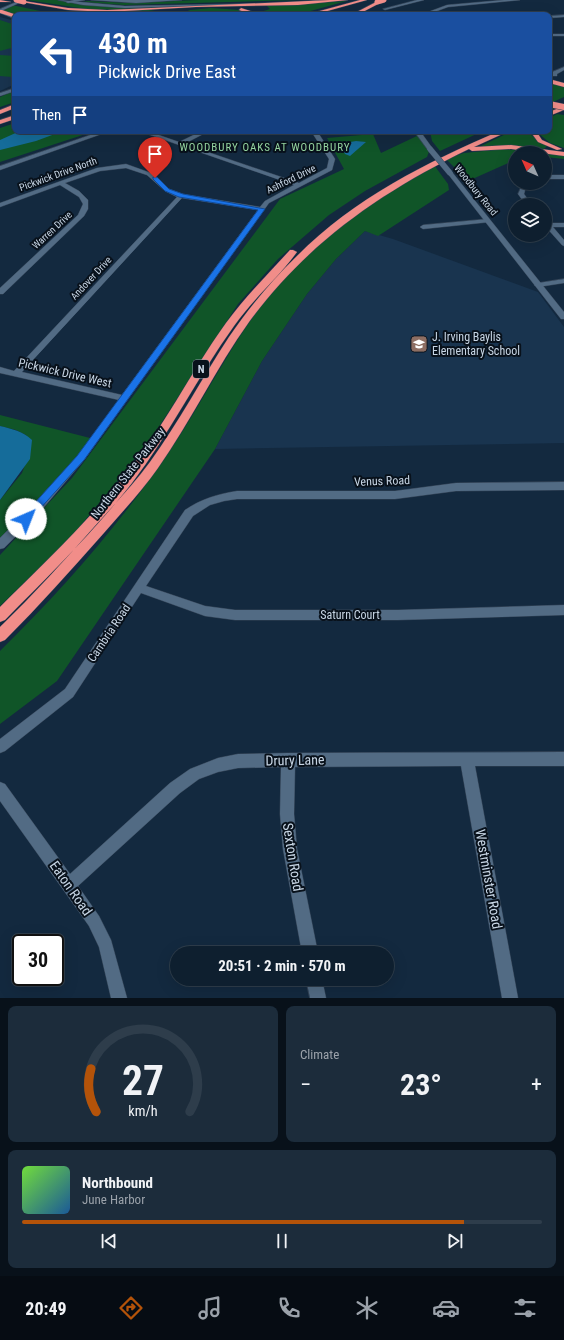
<!DOCTYPE html>
<meta charset="utf-8">
<style>
:root{--surface:#0e1f2f;--page:#1c2c3b;--text:#f1f3f6;--muted:#9ba2aa;--line:#2e3d4b;--accent:#b45309}
body{margin:0;font-family:"Roboto Condensed",sans-serif;background:var(--page);color:var(--text);height:100vh;display:flex;flex-direction:column;font-size:15px;white-space:nowrap}
*{box-sizing:border-box;margin:0}
p{font-size:13px;color:var(--muted)}
.icon{flex:none;width:22px;height:22px;fill:none;stroke:currentColor;stroke-width:2;stroke-linecap:round;stroke-linejoin:round}
.map{position:relative;height:998px;overflow:hidden}
.details{display:flex;flex-direction:column;gap:8px;padding:8px;background:#08111a;flex:1}
.details>*{flex:none}
.top-card{position:absolute;left:12px;top:12px;width:540px;height:122px;border-radius:8px;box-shadow:0 4px 16px #0002,0 0 0 1px var(--line);background:#1a4fa0;color:#fff;overflow:hidden}
.needle{width:26px;rotate:315deg}
.controls{position:absolute;left:508px;top:146px;display:grid;gap:8px}
.controls a{display:grid;place-items:center;width:44px;height:44px;border-radius:50%;background:var(--surface);box-shadow:0 4px 16px #0002,0 0 0 1px var(--line);font-size:20px}
.speed{position:absolute;left:12px;top:934px;display:flex;gap:8px;font-size:20px;font-weight:700;text-align:center}
.speed>*{display:grid;place-content:center;width:52px;height:52px;border-radius:50%;background:var(--surface);box-shadow:0 4px 16px #0002,0 0 0 1px var(--line);line-height:1}
.speed .limit{border:2px solid #111;border-radius:6px;background:#fff;color:#111}
.pin{position:absolute;display:grid;place-items:center;width:34px;height:34px;color:#fff;margin:-41px -17px;border-radius:50% 50% 50% 0;rotate:-45deg;box-shadow:0 0 4px #0007}
.pin .icon{rotate:45deg}
.me{position:absolute;width:44px;margin:-22px;rotate:44deg;stroke-linejoin:round;filter:drop-shadow(0 0 3px #0008)}
.turn{display:flex;align-items:center;gap:14px;height:84px;padding:0 20px;font-size:18px}
.turn .icon{width:52px;height:52px;stroke-width:2.5}
.turn b{display:block;font-size:28px;line-height:34px}
.then{display:flex;align-items:center;height:38px;padding:0 20px;background:#0003;gap:8px;font-size:15px}
.big{font-size:30px;font-weight:700;line-height:1.1}
.details .card{flex:1;display:flex;flex-direction:column;justify-content:center;gap:6px;min-width:0;padding:0 14px;border-radius:8px;background:var(--page)}
.details .dial{align-items:center;gap:0}
.dial svg{height:104px;overflow:visible;fill:none;stroke:var(--line);stroke-width:7;stroke-linecap:round;text-anchor:middle}
.dial text{fill:var(--text);stroke:none}
.song{display:flex;align-items:center;gap:12px}
.cover{width:48px;height:48px;border-radius:6px;background:linear-gradient(135deg,hsl(100 70% 55%),hsl(210 70% 35%))}
.played{height:4px;border-radius:2px;background:linear-gradient(90deg,var(--accent) 85%,var(--line) 85%)}
.keys{display:flex;justify-content:space-around;direction:ltr}
.heat{display:flex;justify-content:space-between;align-items:center;font-size:22px;direction:ltr}
.details .tiles{flex:1;display:grid;gap:8px;grid-template-columns:1fr 1fr}
.card:last-child{grid-column:span 2}
.trip{position:absolute;left:170px;top:946px;width:224px;height:40px;border-radius:20px;background:var(--surface);box-shadow:0 4px 16px #0002,0 0 0 1px var(--line);font-weight:700;line-height:40px;text-align:center}
.dock{display:flex;height:64px;justify-content:space-around;align-items:center;background:#060c13;color:var(--muted)}
.dock .icon{width:28px;height:28px}
.dock .on{color:var(--accent)}
.dock b{font-size:18px;color:var(--text)}
.map>svg:first-child{display:block}
</style>
<div class="map">
<svg width="564" height="998" viewBox="0 0 564 998">
<rect width="100%" height="100%" fill="#13293f"/>
<path fill="#19344f" d="M0 17 15 21V84L0 91Z
M365 231 393 239 538 292 564 327V443L215 449 262 361 307 294 336 259Z"/>
<path fill="#105528" d="M27 0H57L80 4 114 7 177 6 125 10 86 9Z
M198 0H302L124 5 82 2 88 1 131 3Z
M347 1 296 15H260L257 13 270 9 266 5Z
M12 5 59 15H15L2 12 3 9Z
M211 8 241 10 253 15H178L190 10Z
M160 9C128 15 112 17 81 11Z
M0 20 15 25V47L0 51Z
M0 55 15 56V75L12 77 0 76Z
M549 83 564 87V97L553 102 549 101Z
M15 90V102L0 107V97Z
M557 114 564 115V148L550 143 538 133 539 131H549V118Z
M15 123V131H95L0 162V128Z
M430 131H483L440 151 432 141Z
M512 131H531V135L547 146 544 149 500 146H481Z
M373 134 381 153 419 135 430 149 427 157 365 191 329 215 278 259 238 304 160 425 124 473 72 536 0 606V555L72 478 280 199 344 169 327 138Z
M504 149 564 155V159L545 157V153H515V160L468 181 446 159 464 153Z
M434 165 448 184 449 190 378 236 365 231 336 259 307 294 262 361 215 449 57 681 0 724V651C62 590 120 524 169 452 207 396 235 334 279 283 301 258 328 233 355 214 379 196 408 181 434 165Z
M0 415 94 439 0 545V500L22 473 31 448 26 435 16 430 0 426Z"/>
<path fill="#156c9a" d="M20 131H63L36 141 0 150V140Z
M356 141 366 142 350 156 345 154 343 150 345 143Z
M0 426C12 429 23 431 32 440L30 459 0 500Z"/>
<g fill="none" stroke-linecap="round" stroke-linejoin="round">
<g stroke="#344457" stroke-width="1">
<path id="minor" d="M74 0H85L68 3 66 2Z
M91 0H182L136 3Z
M504 0H520L448 7 426 15H420L447 5Z
M564 15V17L549 18V16Z
M549 34H564V36H549Z
M564 67V70L557 74V76H553L552 72Z
M139 131H147L179 142 202 131H209L184 144 299 183 327 168 329 159 311 131H317L335 159 332 170 269 203 84 460 39 513 4 548 0 549V538L31 507 78 456 119 400 0 373V367L14 371 177 197 165 191 147 175 126 168 100 171 65 183 79 191 88 200V209L84 216 3 294H0V288L78 215 83 204 79 197 60 185 0 207V203L97 168 126 164 151 173 169 189 182 194 260 207 265 201 294 185ZM182 198 258 210 122 395 22 372Z
M545 175H564V179H545Z
M523 183H529L526 187 524 194 532 205H526L518 194Z
M488 219 490 220V222L423 229 420 227 423 225Z
M545 220 549 223H564V227H553L564 240V246L562 245 545 226Z
M564 279V283L538 287 534 285 538 283Z
M564 482V490L456 491 395 499H237L224 501 210 505 193 516 146 586 205 606 235 610H398L564 605V615L398 620H235L205 616 141 593 73 697 5 751 0 753V739L65 689 185 510C201 499 218 494 237 491H395L456 483Z
M564 752V766H475L518 998H502L461 766 295 767 294 814 297 849 318 953H302L283 849 280 814 281 767 238 768 218 772 199 779 180 793 78 886 99 916 111 940 127 998H111L99 947 89 926 0 801V782L5 784 70 874 170 783 190 769 218 758 238 754 288 753Z
M306 979H322L326 998H310Z"/>
</g>
<g stroke="#344457" stroke-width="1">
<path id="secondary" d="M21 0H26L1 11 15 17V19L0 13V9Z
M58 0 125 6 280 3 125 8 83 5Z
M323 0 300 3 298 2Z
M417 0H424L385 10 383 9Z
M15 88V91L0 96V93Z
M102 131H110L0 170V166Z
M414 131H420L433 149 432 150H428Z
M448 172H452L564 312V319H561L448 174Z"/>
</g>
<g stroke="#344457" stroke-width="1">
<path id="motorway" d="M0 0 11 2H0Z
M330 0H348L298 5 196 7 107 12 68 10 22 2 24 1 68 8 107 10Z
M360 0H367L313 15H305Z
M376 2 380 3 357 15H351Z
M241 8 260 14V15H253L239 10Z
M0 10H2L17 15 13 17 0 13Z
M549 79 564 83V87L549 83Z
M15 104V108L0 114V110Z
M564 106V110L549 116V112Z
M15 115V119L0 124V120Z
M500 131H509L474 147 511 145 564 152V156L511 149 472 151 469 149C381 192 308 242 249 322 216 368 191 421 158 468 142 491 122 512 103 534 71 570 39 606 5 640L0 642V627C33 595 64 561 94 527 113 506 133 485 150 462 179 422 202 378 229 337 249 308 271 281 296 257 353 199 427 162 500 131Z
M530 131H536L542 140 562 149 557 150 538 142Z
M290 250H293L297 252C278 278 253 299 234 326 198 376 170 433 132 483 94 532 48 576 5 620L0 622V607C42 565 86 524 123 477 163 430 190 373 226 323 245 297 268 274 290 250Z"/>
</g>
<use href="#minor" fill="#526b84" fill-rule="evenodd"/>
<use href="#secondary" fill="#526b84" fill-rule="evenodd"/>
<use href="#motorway" fill="#f18d89" fill-rule="evenodd"/>
<g stroke="#344457" stroke-width="6" stroke-linecap="butt">
<path id="secondary-bridge" d="M430 149 450 173"/>
</g>
<g stroke="#344457" stroke-width="5.5" stroke-linecap="butt">
<path id="motorway-bridge-far1" d="M16 0 24 2
M377 2 384 0"/>
</g>
<g stroke="#344457" stroke-width="7" stroke-linecap="butt">
<path id="motorway-bridge" d="M549 104 564 107"/>
</g>
<use href="#secondary-bridge" stroke="#526b84" stroke-width="5.5"/>
<use href="#motorway-bridge-far1" stroke="#f18d89" stroke-width="5"/>
<use href="#motorway-bridge" stroke="#f18d89" stroke-width="6"/>
</g>
<path fill="#1a73e8" stroke="#114b97" d="M153 177H157L169 189 183 194 265 209 84 460 29 521H23V516L77 456 258 210 179 197 165 191 153 179Z"/>
<defs>
<g id="school-square" transform="scale(0.9)"><rect x="-9" y="-9" width="18" height="18" rx="4" fill="#8d6e63" stroke="#08111b"/><path d="M0-5L7-2L0 1L-7-2ZM-4 1L0 2.5L4 1V4Q0 6-4 4Z" fill="#fff"/></g>
</defs>
<g fill-rule="evenodd">
<use href="#school-square" x="419" y="344"/>
</g>
<g text-anchor="middle" dominant-baseline="central" stroke-width="4" stroke-linejoin="round" paint-order="stroke">
<g font-size="10" fill="#c8d6e5" stroke="#08111b">
<text transform="translate(58 174) rotate(-20)">Pickwick Drive North</text>
<text transform="translate(291 179) rotate(-26)">Ashford Drive</text>
<text transform="translate(476 190) rotate(51)">Woodbury Road</text>
<text transform="translate(52 230) rotate(-43)">Warren Drive</text>
<text transform="translate(91 278) rotate(-47)">Andover Drive</text>
</g>
<g font-size="11" letter-spacing="1" fill="#98d9a3" stroke="#08111b">
<text x="265" y="147">WOODBURY OAKS AT WOODBURY</text>
</g>
<rect fill="#08111b" stroke="#8e9ba8" stroke-width="1" x="193" y="360" width="16" height="18" rx="3"/>
<g font-size="11" font-weight="bold" fill="#c8d6e5">
<text x="201" y="369">N</text>
</g>
<g font-size="12" fill="#c8d6e5" stroke="#08111b" text-anchor="start">
<text x="432" y="337">J. Irving Baylis<tspan x="432" dy="14">Elementary School</tspan></text>
</g>
<g font-size="12" fill="#c8d6e5" stroke="#08111b">
<text transform="translate(65 373) rotate(13)">Pickwick Drive West</text>
<text transform="translate(128 473) rotate(-52)">Northern State Parkway</text>
<text transform="translate(382 481) rotate(-2)">Venus Road</text>
<text x="350" y="615">Saturn Court</text>
<text transform="translate(109 633) rotate(-56)">Cambria Road</text>
</g>
<g font-size="14" fill="#c8d6e5" stroke="#08111b">
<text transform="translate(295 760) rotate(-1)">Drury Lane</text>
<text transform="translate(293 857) rotate(81)">Sexton Road</text>
<text transform="translate(489 879) rotate(80)">Westminster Road</text>
<text transform="translate(71 888) rotate(55)">Eaton Road</text>
</g>
</g>
</svg>
<div class="controls">
<a><svg class="needle" viewBox="-14 -14 28 28"><path d="M0-13l5 13h-10z" fill="#e53935"/><path d="M0 13l5-13h-10z" fill="#9ba2aa"/></svg></a>
<a><svg class="icon" aria-label="layers" viewBox="0 0 24 24"><path d="M12 4l9 5-9 5-9-5zM3 14l9 5 9-5"/></svg></a>
</div>
<div class="speed"><div class="limit">30</div></div>
<div class="pin" style="left:155px;top:178px;background:#d93025"><svg class="icon" aria-label="arrive" viewBox="0 0 24 24"><path d="M6 21V4h12l-3 4 3 4H6"/></svg></div>
<svg class="me" style="left:26px;top:519px" viewBox="-20 -20 40 40"><circle r="19" fill="#fff"/><path d="M0-13L10 11 0 6-10 11z" fill="#1a73e8"/></svg>
<div class="trip">20:51 · 2 min · 570 m</div>
<div class="top-card">
<div class="turn"><svg class="icon" aria-label="left" viewBox="0 0 24 24"><path d="M17 20v-9H6M10 6l-5 5 5 5"/></svg><div><b>430 m</b>Pickwick Drive East</div></div>
<div class="then">Then<svg class="icon" aria-label="arrive" viewBox="0 0 24 24"><path d="M6 21V4h12l-3 4 3 4H6"/></svg></div>
</div>
</div>
<section class="details">
<div class="tiles">
<div class="card dial"><svg viewBox="0 0 100 80">
<path d="M14 69A42 42 0 1 1 86 69"/>
<path d="M14 69A42 42 0 0 1 10 36" stroke="#b45309"/>
<text x="50" y="56" font-size="32" font-weight="700">27</text>
<text x="50" y="72" font-size="11">km/h</text>
</svg></div>
<div class="card"><p>Climate</p>
<div class="heat"><a>−</a><b class="big">23°</b><a>+</a></div>
</div>
<div class="card">
<div class="song"><i class="cover"></i><div><b>Northbound</b><p>June Harbor</p></div></div>
<div class="played"></div>
<div class="keys"><svg class="icon" aria-label="previous" viewBox="0 0 24 24"><path d="M18 5L8 12l10 7zM5 5v14"/></svg><svg class="icon" aria-label="pause" viewBox="0 0 24 24"><path d="M8 5v14M16 5v14"/></svg><svg class="icon" aria-label="next" viewBox="0 0 24 24"><path d="M6 5l10 7-10 7zM19 5v14"/></svg></div>
</div>
</div>
</section>
<nav class="dock">
<b>20:49</b>
<svg class="icon on" aria-label="directions" viewBox="0 0 24 24"><path d="M12 3l9 9-9 9-9-9zM9 14v-3h6M13 9l2 2-2 2"/></svg>
<svg class="icon" aria-label="music" viewBox="0 0 24 24"><path d="M9 18V5l10-2v13"/><circle cx="6" cy="18" r="3"/><circle cx="16" cy="16" r="3"/></svg>
<svg class="icon" aria-label="phone" viewBox="0 0 24 24"><path d="M5 4h4l2 5-3 2q2 4 5 5l2-3 5 2v4C11 20 4 13 5 4z"/></svg>
<svg class="icon" aria-label="climate" viewBox="0 0 24 24"><path d="M12 3v18M4 7l16 10M4 17L20 7"/></svg>
<svg class="icon" aria-label="car" viewBox="0 0 24 24"><path d="M5 17H2v-5l4-1 3-4h7l3 4 3 1v5h-3M9 17h6M6 11h13"/><circle cx="7" cy="17" r="2"/><circle cx="17" cy="17" r="2"/></svg>
<svg class="icon" aria-label="filters" viewBox="0 0 24 24"><path d="M4 7h16M4 17h16"/><circle cx="9" cy="7" r="2"/><circle cx="15" cy="17" r="2"/></svg>
</nav>
